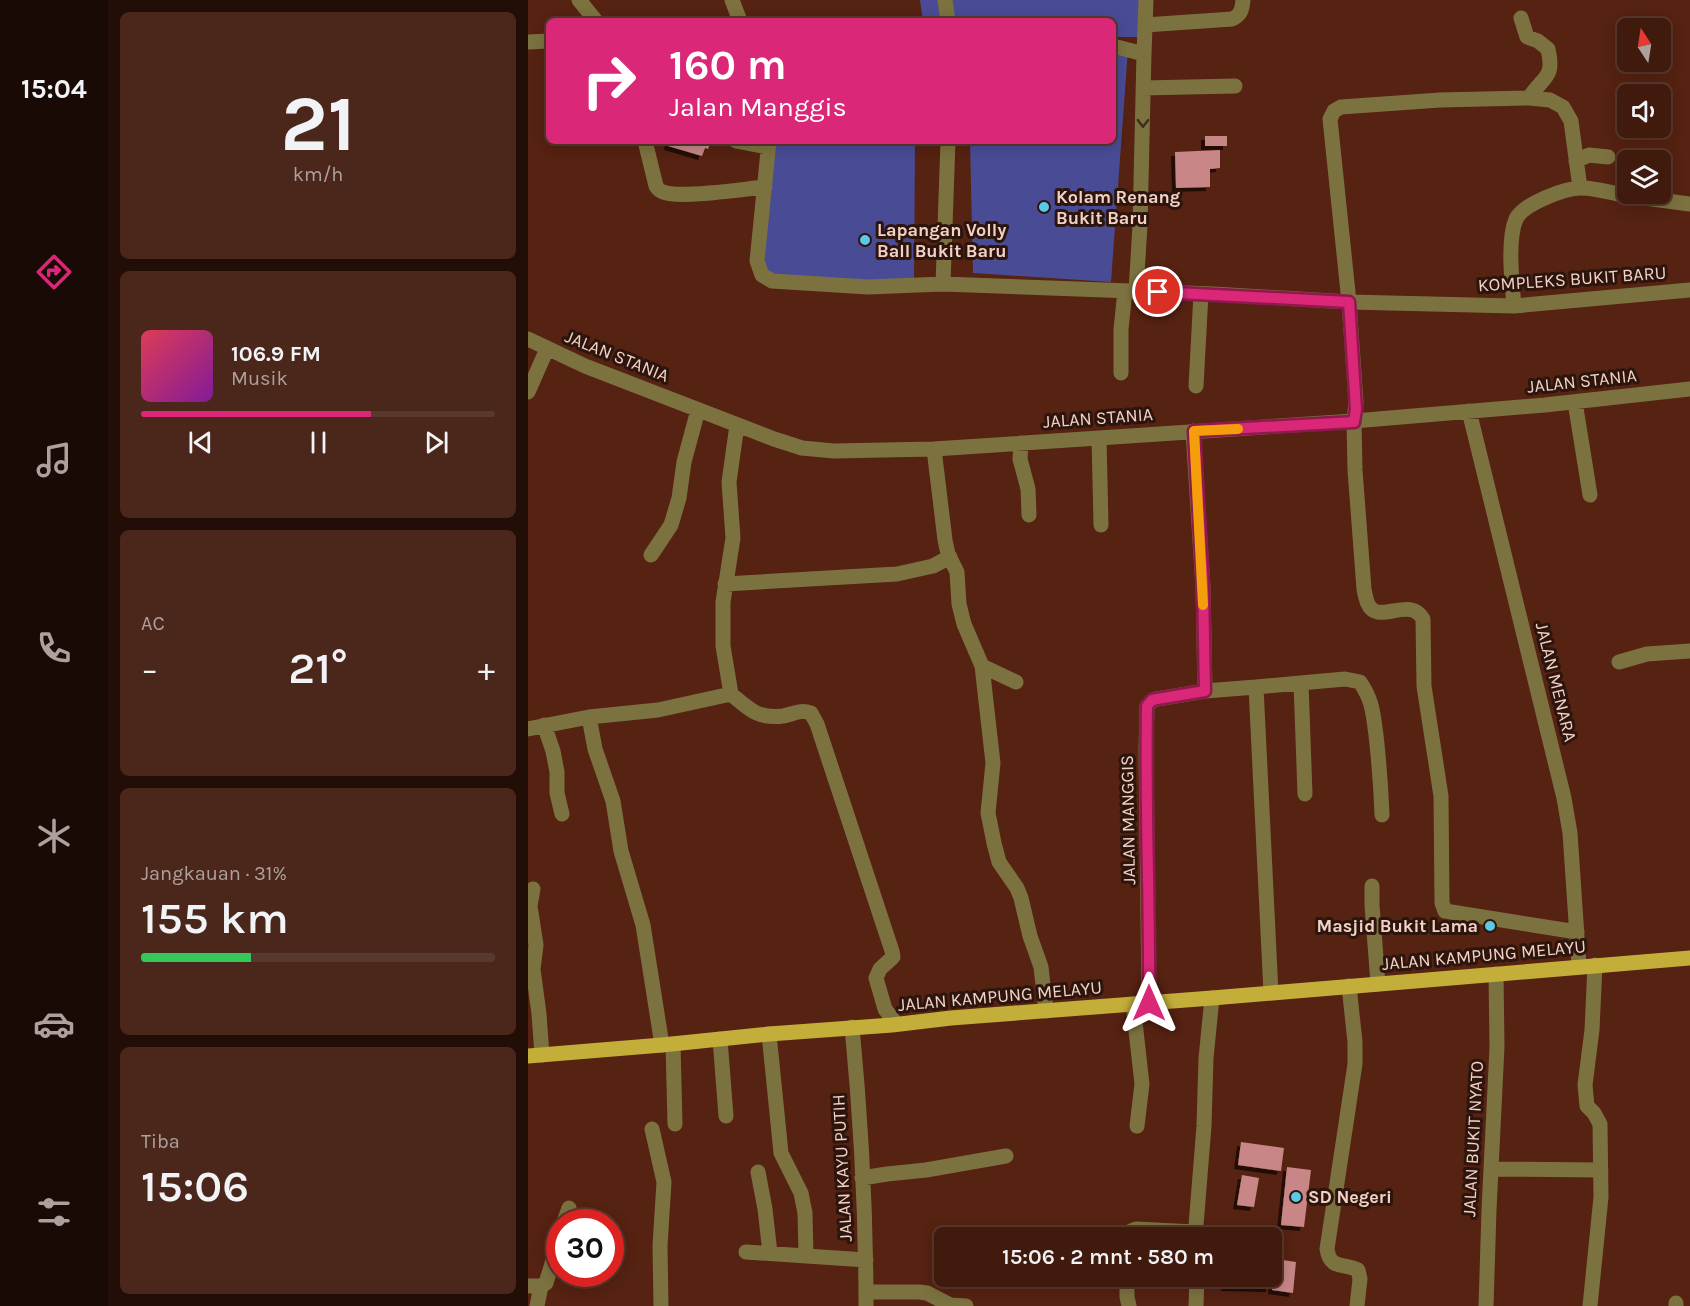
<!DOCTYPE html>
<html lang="id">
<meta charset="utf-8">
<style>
:root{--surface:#401a0d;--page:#4b271b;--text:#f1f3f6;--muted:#aea19d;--line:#59382e;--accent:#db2777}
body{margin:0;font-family:Karla,sans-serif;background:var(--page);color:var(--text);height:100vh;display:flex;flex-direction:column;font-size:22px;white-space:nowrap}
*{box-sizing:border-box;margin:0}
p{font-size:20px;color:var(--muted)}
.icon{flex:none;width:33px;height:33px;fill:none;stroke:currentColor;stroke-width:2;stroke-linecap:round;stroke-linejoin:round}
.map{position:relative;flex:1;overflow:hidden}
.drawer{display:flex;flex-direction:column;gap:12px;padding:12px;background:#230e07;width:420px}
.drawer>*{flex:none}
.hud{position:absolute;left:18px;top:18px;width:570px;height:126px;border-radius:9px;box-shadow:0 3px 15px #0003,0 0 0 2px var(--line);background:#db2777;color:#fff;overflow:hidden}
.needle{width:39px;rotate:348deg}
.controls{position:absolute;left:1089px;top:18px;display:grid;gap:12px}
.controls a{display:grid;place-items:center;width:54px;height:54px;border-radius:9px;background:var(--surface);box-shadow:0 3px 15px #0003,0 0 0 2px var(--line);font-size:30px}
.speed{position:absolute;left:18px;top:1209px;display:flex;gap:12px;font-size:30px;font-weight:700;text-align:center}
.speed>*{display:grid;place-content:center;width:78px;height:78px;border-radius:50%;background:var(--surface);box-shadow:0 3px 15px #0003,0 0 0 2px var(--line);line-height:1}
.speed .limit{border:9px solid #d22;background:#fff;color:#111}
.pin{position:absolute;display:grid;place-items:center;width:51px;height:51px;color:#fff;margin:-26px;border:3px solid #fff;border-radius:50%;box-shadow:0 2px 6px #0007}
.me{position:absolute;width:66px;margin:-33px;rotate:0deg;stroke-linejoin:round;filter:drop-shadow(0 0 4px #0008)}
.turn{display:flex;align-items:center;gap:21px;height:126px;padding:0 24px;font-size:27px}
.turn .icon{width:78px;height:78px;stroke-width:2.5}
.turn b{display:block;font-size:42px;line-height:51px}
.big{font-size:45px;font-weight:600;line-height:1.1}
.drawer .card{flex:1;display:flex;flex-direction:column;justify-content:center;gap:9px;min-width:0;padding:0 21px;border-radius:9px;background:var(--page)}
.drawer .dial{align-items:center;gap:0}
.dial b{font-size:78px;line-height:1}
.song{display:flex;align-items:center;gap:18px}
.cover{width:72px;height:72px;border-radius:9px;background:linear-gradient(135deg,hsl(350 70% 55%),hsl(290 70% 35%))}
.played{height:6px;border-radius:3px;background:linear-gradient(90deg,var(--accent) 65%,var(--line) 65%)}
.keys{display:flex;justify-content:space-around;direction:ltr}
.heat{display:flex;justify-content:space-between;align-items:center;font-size:33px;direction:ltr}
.charge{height:9px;border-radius:4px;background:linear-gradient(90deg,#34c759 31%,var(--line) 0)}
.trip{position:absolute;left:406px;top:1227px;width:348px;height:60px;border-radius:9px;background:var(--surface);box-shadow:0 3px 15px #0003,0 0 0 2px var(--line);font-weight:600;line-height:60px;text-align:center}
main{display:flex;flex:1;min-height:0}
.menu{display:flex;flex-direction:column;width:108px;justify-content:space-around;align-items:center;background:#1a0a05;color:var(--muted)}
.menu .icon{width:42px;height:42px}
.menu .current{color:var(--accent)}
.menu b{font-size:27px;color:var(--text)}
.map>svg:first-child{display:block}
</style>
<main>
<nav class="menu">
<b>15:04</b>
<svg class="icon current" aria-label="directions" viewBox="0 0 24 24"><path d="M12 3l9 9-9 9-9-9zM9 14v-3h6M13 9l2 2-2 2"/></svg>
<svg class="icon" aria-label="music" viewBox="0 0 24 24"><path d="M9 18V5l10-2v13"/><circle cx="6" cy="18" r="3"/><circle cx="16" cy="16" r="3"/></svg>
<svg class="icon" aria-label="phone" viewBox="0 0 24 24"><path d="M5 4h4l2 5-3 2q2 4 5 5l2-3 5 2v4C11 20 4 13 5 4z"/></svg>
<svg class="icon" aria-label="climate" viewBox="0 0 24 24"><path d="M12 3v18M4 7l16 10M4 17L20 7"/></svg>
<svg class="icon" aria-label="car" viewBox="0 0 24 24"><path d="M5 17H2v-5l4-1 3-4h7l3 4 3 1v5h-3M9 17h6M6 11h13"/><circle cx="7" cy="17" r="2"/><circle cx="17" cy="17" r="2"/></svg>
<svg class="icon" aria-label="filters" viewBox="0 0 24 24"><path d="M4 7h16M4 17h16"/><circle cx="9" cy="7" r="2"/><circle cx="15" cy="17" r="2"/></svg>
</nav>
<section class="drawer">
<div class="card dial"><b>21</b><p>km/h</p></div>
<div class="card">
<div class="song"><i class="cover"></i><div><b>106.9 FM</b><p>Musik</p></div></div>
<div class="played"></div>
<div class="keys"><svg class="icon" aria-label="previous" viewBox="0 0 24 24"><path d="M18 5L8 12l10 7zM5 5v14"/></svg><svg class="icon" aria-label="pause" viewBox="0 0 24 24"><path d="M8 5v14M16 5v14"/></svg><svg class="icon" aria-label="next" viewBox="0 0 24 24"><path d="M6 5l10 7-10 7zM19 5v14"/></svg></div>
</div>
<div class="card"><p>AC</p>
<div class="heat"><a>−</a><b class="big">21°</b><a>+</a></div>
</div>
<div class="card"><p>Jangkauan · 31%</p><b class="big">155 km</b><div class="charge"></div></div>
<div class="card"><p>Tiba</p><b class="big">15:06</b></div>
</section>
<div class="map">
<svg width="1162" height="1306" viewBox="0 0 1162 1306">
<defs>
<filter id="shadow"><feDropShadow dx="-4" dy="4" stdDeviation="0" flood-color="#0009"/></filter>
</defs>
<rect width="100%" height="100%" fill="#562211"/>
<path fill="#494c95" d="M392 0H612L611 37H585V21H395Z
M600 49 583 282 445 273 442 141H585V50Z
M244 141H387L386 289 233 279Z"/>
<path fill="#c88687" filter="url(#shadow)" d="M677 136H699V146H677Z
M141 141H183L180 149 177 148 174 156 140 146Z
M692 150V168L682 169V187L648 188 647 152Z
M713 1142 756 1148 753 1171 710 1165Z
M759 1167 783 1170 776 1227 753 1225Z
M714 1175 731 1178 726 1207 709 1205Z
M703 1226 720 1228 719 1238H702Z
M748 1259 768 1262 765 1293 744 1290Z
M698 1276H742V1288L697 1287Z"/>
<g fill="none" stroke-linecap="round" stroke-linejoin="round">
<path stroke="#7c7240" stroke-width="15" d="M51 0 68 21
M204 0 212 21
M417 0 420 21
M993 18 999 37 1010 41 1020 49C1027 79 1015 76 1001 98
M617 25 704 19C713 15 714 10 715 0
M0 42 21 41
M585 46 616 54 612 225 608 291
M616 54 618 0
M615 88 707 86
M117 141 128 186C131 190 130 190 135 192 152 199 215 189 237 187
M208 141 240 147
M241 141 229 261 234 275 244 281 340 287 415 284 685 294 821 302 986 306 1162 290
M1048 161 1061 155 1080 157
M415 284 420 141
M986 306C984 283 979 240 988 219 995 204 1037 188 1053 188 1066 188 1081 192 1094 195 1116 198 1139 201 1162 204
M0 339 57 366 246 439 274 448 306 451 406 449 826 421 1017 405 1162 389
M593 373V329L597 291
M668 386 673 294
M0 392 19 349
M1047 402 1062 495
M941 411 1036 798 1042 833 1051 966
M209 425 201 482 205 538 195 602V646L203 694C221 709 229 719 255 716 266 714 272 709 283 713L289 724 364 951 365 957 352 969 348 978 357 1009 368 1024
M571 438 573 525
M493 443 492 459 500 489 501 515
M406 449 417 540 420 554 429 572 431 604 436 624 454 666 488 682
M123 555 143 525 151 498 156 462 170 410
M197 584 369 574 405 566 422 557
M1091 662 1119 654 1162 651
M454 666 465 763 460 813 466 843 471 862 489 888 493 898 502 936 513 967 518 1011
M773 683 777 794
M728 687 817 679 832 682C845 701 845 714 848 735 851 762 853 788 854 815
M677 691 728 687 743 993
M61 717 67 749 85 801 93 851 115 925 134 1045
M16 725 25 751 29 772V793L34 814
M0 729 61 717 130 710 203 694
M844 886V905L850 984
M5 889 2 906 8 945 5 969 11 1014 14 1055
M1049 932 917 911 914 903 913 796 896 686 895 619C882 595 850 626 840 604 838 600 837 594 836 589L827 470 826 421 828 402 821 302 802 119 806 111 813 107 912 100 1001 98 1022 100 1035 107 1043 121 1052 188
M821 986 827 1042V1064L799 1249C802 1270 816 1263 830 1270L832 1279 829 1306
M621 1003 618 750 619 706 625 700 629 699 677 691 675 587 665 431
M605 1004 614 1084 609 1126
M324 1027C333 1120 338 1213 338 1306
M241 1034 253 1153 273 1193 277 1213 278 1256
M192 1039 198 1116
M145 1044 147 1124
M124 1129 136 1182 132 1246 133 1306
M963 1169 1073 1170
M230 1172 237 1209 242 1253
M334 1178 359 1174 398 1170 478 1156
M36 1222 41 1208
M599 1238 603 1231 608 1229 667 1232
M667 1238 676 1126 678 1058 684 998
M218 1252 338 1260
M599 1276V1297L601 1306
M0 1286H13L18 1283 32 1238
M338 1292H391L399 1293 422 1305 438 1306
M9 1306 13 1286
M668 1306 669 1276
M958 1306 961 1210 969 1047 968 974
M1062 1306 1073 1197 1072 1124 1066 1113 1059 1106 1057 1085 1064 1030 1067 965
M1148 1306V1303"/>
<path stroke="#c3ae3a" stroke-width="15" d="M0 1056 134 1045 241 1034 364 1025 423 1018 684 998 1162 958"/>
</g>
<defs><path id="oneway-chevron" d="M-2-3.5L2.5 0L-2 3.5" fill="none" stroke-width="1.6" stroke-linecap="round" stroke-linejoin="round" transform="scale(1.5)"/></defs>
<use stroke="#402c1a" href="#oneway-chevron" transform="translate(615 123) rotate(91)"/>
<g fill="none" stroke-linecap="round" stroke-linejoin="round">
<g stroke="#8e194d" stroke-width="15">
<path id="route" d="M621 1003C622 904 617 805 619 706L624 700 629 699 677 691 675 587 666 431 826 422 828 409 821 302 630 292"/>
</g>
<use href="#route" stroke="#db2777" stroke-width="10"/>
<path stroke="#f59e0b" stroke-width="10" d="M675 605 666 431 710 429"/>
</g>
<g fill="#5ac8e6" stroke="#2c150d" stroke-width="2">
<circle cx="516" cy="207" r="6"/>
<circle cx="337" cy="240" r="6"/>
<circle cx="962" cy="926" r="6"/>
<circle cx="768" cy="1197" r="6"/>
</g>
<g text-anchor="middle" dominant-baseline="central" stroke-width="6" stroke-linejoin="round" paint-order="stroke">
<g font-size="18" font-weight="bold" fill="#f3d1c6" stroke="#2c150d" text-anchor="start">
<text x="528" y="197">Kolam Renang<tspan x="528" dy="21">Bukit Baru</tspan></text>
<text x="349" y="230">Lapangan Volly<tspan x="349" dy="21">Ball Bukit Baru</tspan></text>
<text x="950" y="926" text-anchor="end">Masjid Bukit Lama</text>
<text x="780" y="1197">SD Negeri</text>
</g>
<g font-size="18" fill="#f3d1c6" stroke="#2c150d">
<text transform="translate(1044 279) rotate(-4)">KOMPLEKS BUKIT BARU</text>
<text transform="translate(89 356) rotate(22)">JALAN STANIA</text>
<text transform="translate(1054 381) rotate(-6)">JALAN STANIA</text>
<text transform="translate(570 418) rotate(-4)">JALAN STANIA</text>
<text transform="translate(1028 682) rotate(76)">JALAN MENARA</text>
<text transform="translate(600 820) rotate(-91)">JALAN MANGGIS</text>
<text transform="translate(956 955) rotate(-5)">JALAN KAMPUNG MELAYU</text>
<text transform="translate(472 996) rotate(-5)">JALAN KAMPUNG MELAYU</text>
<text transform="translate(945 1139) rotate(-87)">JALAN BUKIT NYATO</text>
<text transform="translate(314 1168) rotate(-93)">JALAN KAYU PUTIH</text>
</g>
</g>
</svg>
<div class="controls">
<a><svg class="needle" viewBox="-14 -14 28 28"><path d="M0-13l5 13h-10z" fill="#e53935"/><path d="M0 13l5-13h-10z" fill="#aea19d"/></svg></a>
<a><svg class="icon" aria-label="sound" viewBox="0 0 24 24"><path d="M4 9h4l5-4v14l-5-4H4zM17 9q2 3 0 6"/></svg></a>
<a><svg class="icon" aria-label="layers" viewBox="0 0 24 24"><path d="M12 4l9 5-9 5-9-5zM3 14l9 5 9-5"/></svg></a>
</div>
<div class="speed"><div class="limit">30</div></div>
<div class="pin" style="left:630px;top:292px;background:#d93025"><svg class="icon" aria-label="arrive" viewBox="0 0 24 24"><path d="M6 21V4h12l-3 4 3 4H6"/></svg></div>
<svg class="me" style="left:621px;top:1003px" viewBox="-20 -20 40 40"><path d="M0-17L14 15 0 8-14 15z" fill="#db2777" stroke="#fff" stroke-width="4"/></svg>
<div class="trip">15:06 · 2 mnt · 580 m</div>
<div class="hud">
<div class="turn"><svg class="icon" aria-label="right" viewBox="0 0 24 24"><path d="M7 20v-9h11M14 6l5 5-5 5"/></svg><div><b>160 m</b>Jalan Manggis</div></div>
</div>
</div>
</main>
